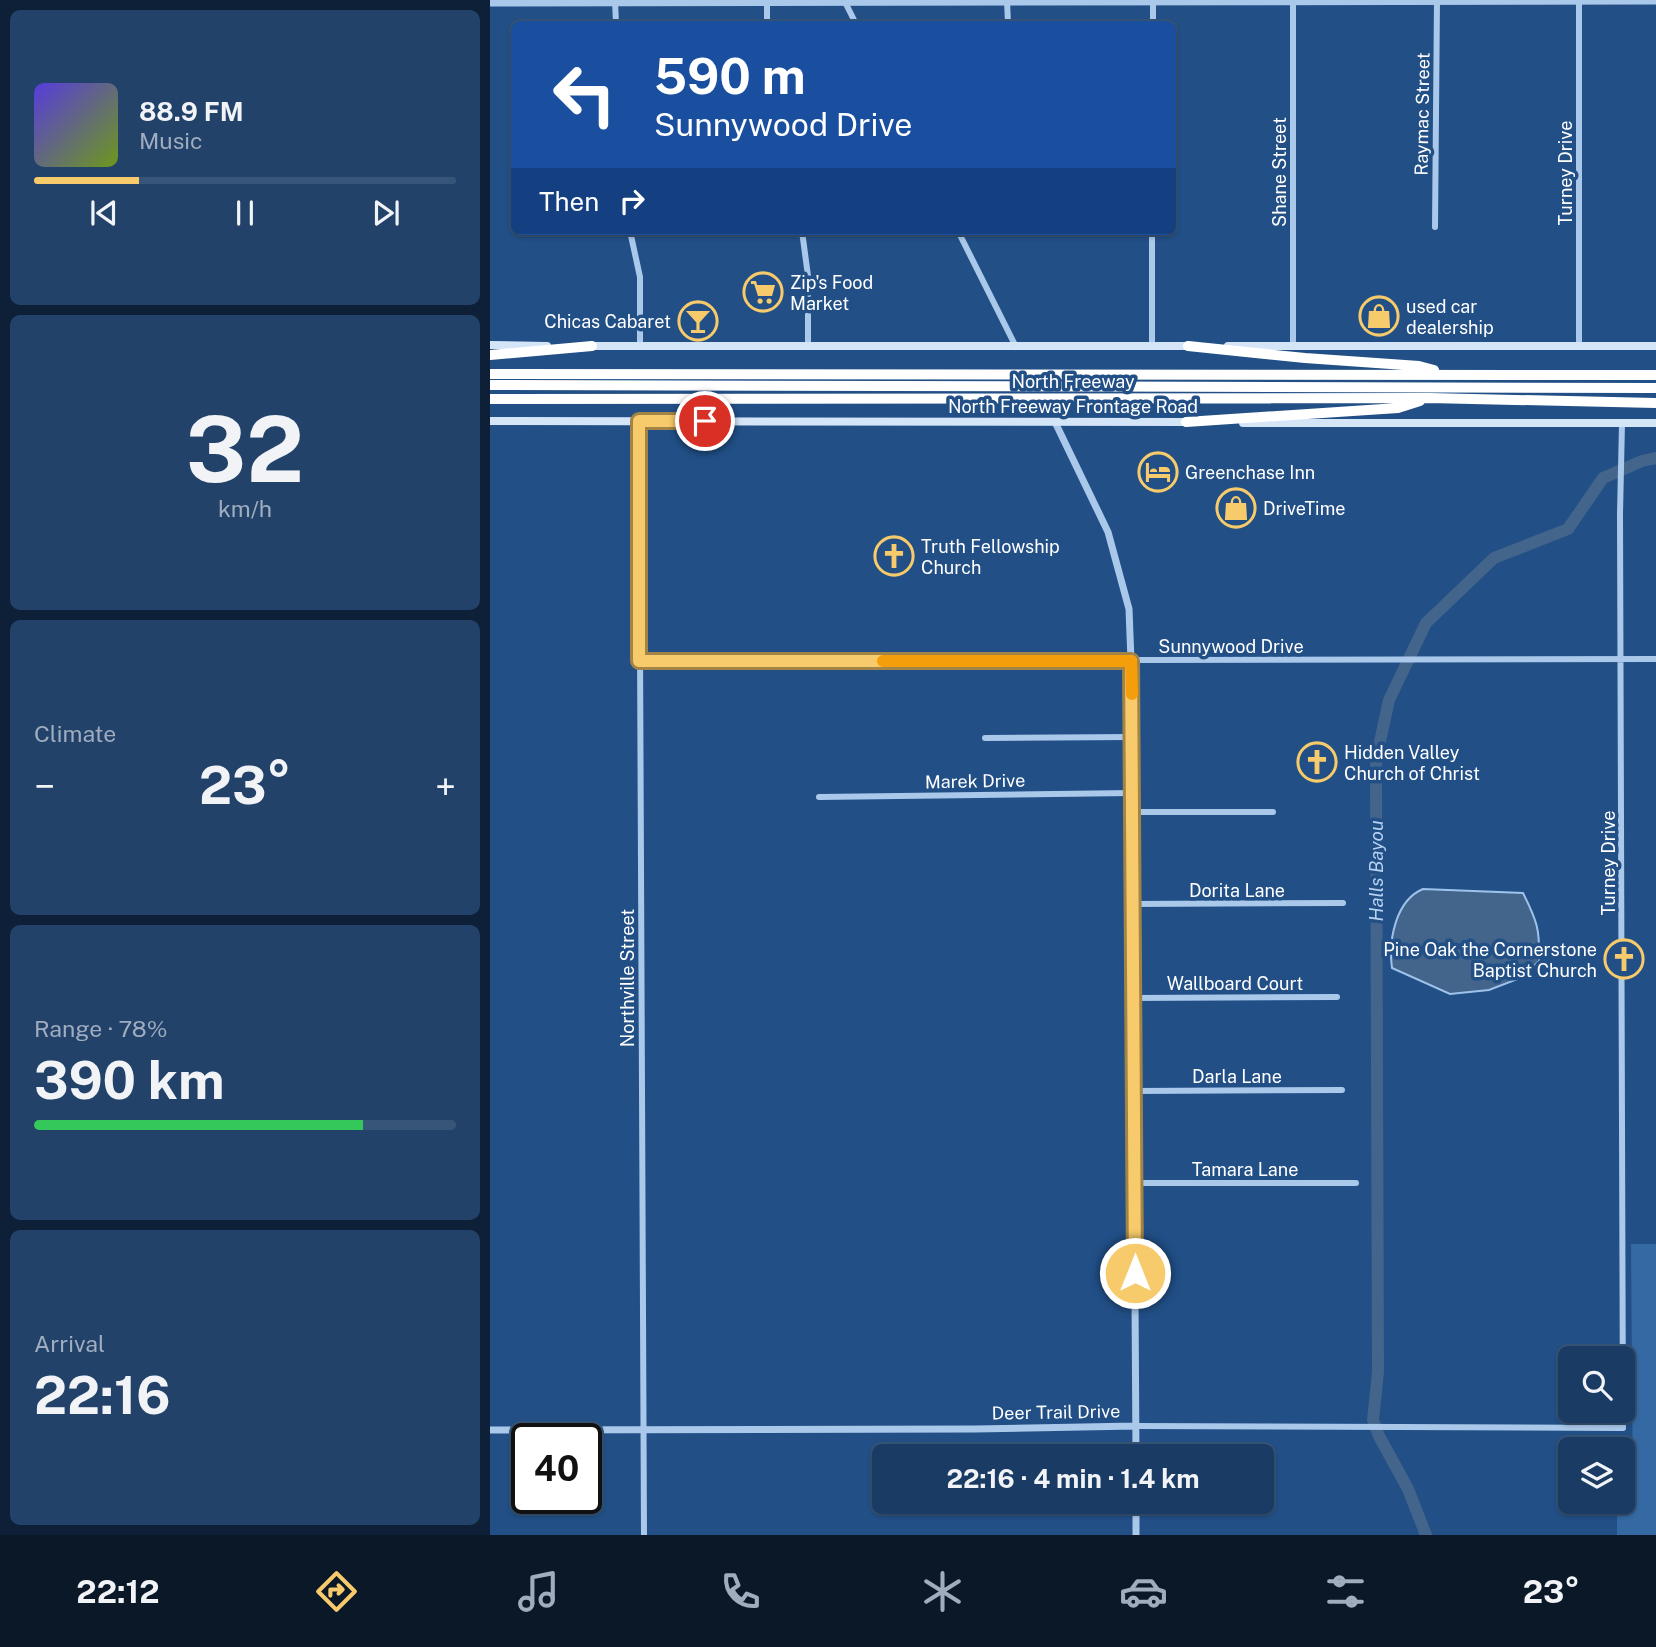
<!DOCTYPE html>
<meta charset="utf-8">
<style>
:root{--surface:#193b64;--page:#22426a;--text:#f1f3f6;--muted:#9fadbf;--line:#375578;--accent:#f7cb6b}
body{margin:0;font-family:"Public Sans",sans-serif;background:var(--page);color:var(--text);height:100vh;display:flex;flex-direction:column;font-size:26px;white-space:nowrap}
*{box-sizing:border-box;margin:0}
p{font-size:23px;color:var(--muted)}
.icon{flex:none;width:38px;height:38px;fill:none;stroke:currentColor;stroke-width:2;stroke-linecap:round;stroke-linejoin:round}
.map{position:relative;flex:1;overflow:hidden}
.side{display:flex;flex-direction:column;gap:10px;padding:10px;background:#0e2037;width:490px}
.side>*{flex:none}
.guide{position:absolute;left:21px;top:21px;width:665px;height:214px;border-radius:10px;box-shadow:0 2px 5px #0004,0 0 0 2px var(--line);background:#1a4fa0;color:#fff;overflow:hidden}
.buttons{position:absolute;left:1068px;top:1346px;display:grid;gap:14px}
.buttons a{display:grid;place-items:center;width:77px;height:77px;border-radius:10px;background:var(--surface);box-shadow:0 2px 5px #0004,0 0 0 2px var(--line);font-size:35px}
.speed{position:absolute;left:21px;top:1423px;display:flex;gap:14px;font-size:35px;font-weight:700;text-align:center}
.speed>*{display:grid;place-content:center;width:91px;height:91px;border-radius:50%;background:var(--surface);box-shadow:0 2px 5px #0004,0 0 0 2px var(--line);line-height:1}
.speed .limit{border:4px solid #111;border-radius:10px;background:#fff;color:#111}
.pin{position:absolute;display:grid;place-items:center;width:60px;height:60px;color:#fff;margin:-30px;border:4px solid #fff;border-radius:50%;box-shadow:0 2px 7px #0007}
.me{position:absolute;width:77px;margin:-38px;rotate:0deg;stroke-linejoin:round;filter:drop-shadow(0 0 5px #0008)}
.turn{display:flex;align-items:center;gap:24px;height:147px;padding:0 28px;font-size:32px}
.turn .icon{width:91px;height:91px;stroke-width:2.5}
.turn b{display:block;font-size:49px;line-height:60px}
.then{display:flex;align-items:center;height:66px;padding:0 28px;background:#0003;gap:14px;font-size:26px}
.big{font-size:52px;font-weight:700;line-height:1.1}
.side .tile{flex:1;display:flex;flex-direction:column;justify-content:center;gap:10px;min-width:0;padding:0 24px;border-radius:10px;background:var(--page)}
.side .dial{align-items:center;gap:0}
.dial b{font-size:91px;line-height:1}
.song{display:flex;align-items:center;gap:21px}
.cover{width:84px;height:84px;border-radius:10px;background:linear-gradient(135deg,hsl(250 70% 55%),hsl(80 70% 35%))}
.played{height:7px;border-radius:4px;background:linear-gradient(90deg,var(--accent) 25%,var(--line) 25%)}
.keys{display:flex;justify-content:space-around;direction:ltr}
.heat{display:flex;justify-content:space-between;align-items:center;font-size:38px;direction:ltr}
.charge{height:10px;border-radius:5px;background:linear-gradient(90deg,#34c759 78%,var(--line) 0)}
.trip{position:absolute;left:382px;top:1444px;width:402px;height:70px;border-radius:10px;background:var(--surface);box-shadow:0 2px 5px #0004,0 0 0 2px var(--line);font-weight:700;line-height:70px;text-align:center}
.tabs{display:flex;height:112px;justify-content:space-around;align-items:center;background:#0a1828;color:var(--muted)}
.tabs .icon{width:49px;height:49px}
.tabs .on{color:var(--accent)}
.tabs b{font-size:32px;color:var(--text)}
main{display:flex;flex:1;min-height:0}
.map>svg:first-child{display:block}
</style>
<main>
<section class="side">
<div class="tile">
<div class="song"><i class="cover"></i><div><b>88.9 FM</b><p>Music</p></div></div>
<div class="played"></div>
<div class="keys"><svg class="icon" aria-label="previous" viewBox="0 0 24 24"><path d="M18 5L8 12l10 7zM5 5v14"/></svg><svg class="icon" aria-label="pause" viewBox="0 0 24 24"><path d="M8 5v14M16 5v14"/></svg><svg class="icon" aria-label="next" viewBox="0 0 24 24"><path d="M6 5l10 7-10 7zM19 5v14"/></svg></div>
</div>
<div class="tile dial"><b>32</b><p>km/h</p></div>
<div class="tile"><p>Climate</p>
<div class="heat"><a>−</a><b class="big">23°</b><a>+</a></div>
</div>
<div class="tile"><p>Range · 78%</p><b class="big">390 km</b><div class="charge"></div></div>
<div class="tile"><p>Arrival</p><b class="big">22:16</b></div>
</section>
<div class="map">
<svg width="1166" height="1535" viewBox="0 0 1166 1535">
<rect width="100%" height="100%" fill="#214f86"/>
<path fill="#3469a3" d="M1141 1244H1166V1535H1127V1516L1143 1503Z"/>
<path fill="#43658c" stroke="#9ec3eb" stroke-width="2" d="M933 889 1033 893C1047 921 1050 929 1049 961L1033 977 999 990 960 994 902 968C898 940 906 900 933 889Z"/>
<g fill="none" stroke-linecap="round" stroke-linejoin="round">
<path stroke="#43658c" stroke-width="12" d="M936 1535 918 1489 889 1436 883 1420 888 1372 886 760 899 700 936 623 1004 558 1078 529 1113 478 1152 461 1166 458"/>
<path stroke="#aac8ea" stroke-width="6" d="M125 0 126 24
M354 0 366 24
M517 0 518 24
M277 2V24
M663 24V0
M945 227 947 0
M140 231 150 277V346
M312 231 318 276V346
M468 231 526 347
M803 345V0
M1089 346V0
M662 347V231
M149 421 154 1535
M149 661 1166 659
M495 738 642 737
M329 797 642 793
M642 812H783
M642 904 853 903
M643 998 847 997
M644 1091 852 1090
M644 1183H866
M646 1426 1133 1428 1130 514 1132 423"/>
<path stroke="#aac8ea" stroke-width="7" d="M0 3 1166 1
M565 422 618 532 639 609 641 661 646 1456
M0 1430 485 1429 646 1426
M646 1535V1502"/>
<path stroke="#d5e5f8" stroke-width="8" d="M0 345 57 346
M98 346H701
M738 346H1166
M0 421 701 422
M753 423H1166"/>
<path stroke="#fff" stroke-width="10" d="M698 346 815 358 929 366 944 370
M0 355 102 346
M0 374 1166 375
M0 385 1166 388
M0 399 939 398 1166 403
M696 422 908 408 930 401"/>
</g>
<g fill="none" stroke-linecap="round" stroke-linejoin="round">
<g stroke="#a18446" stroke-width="18">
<path id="route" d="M215 421H149V661H641L645 1273"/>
</g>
<use href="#route" stroke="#f7cb6b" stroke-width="12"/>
<path stroke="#f59e0b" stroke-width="12" d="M393 661H641L642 694"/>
</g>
<defs>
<g id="supermarket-ring" transform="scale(2.0125)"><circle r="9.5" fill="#214f86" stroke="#f7cb6b" stroke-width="1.5"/><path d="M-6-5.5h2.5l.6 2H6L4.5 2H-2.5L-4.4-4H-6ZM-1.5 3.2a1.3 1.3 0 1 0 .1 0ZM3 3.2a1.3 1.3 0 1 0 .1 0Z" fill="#f7cb6b"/></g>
<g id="shop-ring" transform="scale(2.0125)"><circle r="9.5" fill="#214f86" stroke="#f7cb6b" stroke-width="1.5"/><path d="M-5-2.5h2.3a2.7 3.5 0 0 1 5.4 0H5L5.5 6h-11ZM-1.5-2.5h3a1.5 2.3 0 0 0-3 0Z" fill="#f7cb6b"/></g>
<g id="bar-ring" transform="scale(2.0125)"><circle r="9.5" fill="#214f86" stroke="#f7cb6b" stroke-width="1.5"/><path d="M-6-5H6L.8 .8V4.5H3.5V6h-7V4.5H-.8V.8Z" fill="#f7cb6b"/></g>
<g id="hotel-ring" transform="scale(2.0125)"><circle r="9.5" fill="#214f86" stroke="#f7cb6b" stroke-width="1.5"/><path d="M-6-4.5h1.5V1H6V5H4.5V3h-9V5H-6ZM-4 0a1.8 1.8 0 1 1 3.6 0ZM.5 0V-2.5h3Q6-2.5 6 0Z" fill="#f7cb6b"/></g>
<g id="church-ring" transform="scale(2.0125)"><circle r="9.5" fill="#214f86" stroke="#f7cb6b" stroke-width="1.5"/><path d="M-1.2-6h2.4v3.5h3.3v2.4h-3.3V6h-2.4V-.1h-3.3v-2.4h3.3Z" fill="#f7cb6b"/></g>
</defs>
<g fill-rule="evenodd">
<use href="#supermarket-ring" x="273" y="292"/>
<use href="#shop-ring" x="889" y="316"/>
<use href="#bar-ring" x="208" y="321"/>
<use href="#hotel-ring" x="668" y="472"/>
<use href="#shop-ring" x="746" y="508"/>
<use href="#church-ring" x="404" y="556"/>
<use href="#church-ring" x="827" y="762"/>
<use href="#church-ring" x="1134" y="959"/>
</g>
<g text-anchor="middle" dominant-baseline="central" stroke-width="7" stroke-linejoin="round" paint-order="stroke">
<g font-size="18" fill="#fff" stroke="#214f86">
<text transform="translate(932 114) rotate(-89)">Raymac Street</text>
<text transform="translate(789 172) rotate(-90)">Shane Street</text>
<text transform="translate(1075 173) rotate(-90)">Turney Drive</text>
<text x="583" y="381">North Freeway</text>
<text x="583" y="406">North Freeway Frontage Road</text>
<text x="741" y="646">Sunnywood Drive</text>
<text transform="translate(485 781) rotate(-1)">Marek Drive</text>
<text transform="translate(1118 863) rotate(-90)">Turney Drive</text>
<text x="747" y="890">Dorita Lane</text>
<text transform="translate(137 978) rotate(-90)">Northville Street</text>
<text x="745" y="983">Wallboard Court</text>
<text x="747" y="1076">Darla Lane</text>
<text x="755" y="1169">Tamara Lane</text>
<text transform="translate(566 1412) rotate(-1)">Deer Trail Drive</text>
</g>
<g font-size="18" fill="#fff" stroke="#214f86" text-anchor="start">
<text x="300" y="282">Zip's Food<tspan x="300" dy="21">Market</tspan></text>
<text x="916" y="306">used car<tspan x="916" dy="21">dealership</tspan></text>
<text x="181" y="321" text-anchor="end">Chicas Cabaret</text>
<text x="695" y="472">Greenchase Inn</text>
<text x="773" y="508">DriveTime</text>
<text x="431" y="546">Truth Fellowship<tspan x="431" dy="21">Church</tspan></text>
<text x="854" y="752">Hidden Valley<tspan x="854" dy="21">Church of Christ</tspan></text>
<text x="1107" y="949" text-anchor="end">Pine Oak the Cornerstone<tspan x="1107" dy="21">Baptist Church</tspan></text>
</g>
<g font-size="19" font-style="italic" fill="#b6d2f1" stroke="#214f86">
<text transform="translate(886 871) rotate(-90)">Halls Bayou</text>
</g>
</g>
</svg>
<div class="buttons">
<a><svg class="icon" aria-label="search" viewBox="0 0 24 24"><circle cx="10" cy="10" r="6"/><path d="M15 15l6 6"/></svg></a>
<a><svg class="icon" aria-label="layers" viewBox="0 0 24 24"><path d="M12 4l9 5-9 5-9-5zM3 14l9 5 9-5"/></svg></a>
</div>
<div class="speed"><div class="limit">40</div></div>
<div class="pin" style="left:215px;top:421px;background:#d93025"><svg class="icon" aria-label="arrive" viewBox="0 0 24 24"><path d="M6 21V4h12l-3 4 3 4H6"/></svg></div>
<svg class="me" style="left:645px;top:1273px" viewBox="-20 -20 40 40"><circle r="17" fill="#f7cb6b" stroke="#fff" stroke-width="3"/><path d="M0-11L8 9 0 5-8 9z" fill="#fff"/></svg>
<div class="trip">22:16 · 4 min · 1.4 km</div>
<div class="guide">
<div class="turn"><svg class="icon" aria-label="left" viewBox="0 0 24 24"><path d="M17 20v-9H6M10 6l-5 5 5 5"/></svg><div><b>590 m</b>Sunnywood Drive</div></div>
<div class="then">Then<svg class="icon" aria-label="right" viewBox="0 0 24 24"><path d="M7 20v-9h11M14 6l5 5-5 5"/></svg></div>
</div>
</div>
</main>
<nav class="tabs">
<b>22:12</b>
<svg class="icon on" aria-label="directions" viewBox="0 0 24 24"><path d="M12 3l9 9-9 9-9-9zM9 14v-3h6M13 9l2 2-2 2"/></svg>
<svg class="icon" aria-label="music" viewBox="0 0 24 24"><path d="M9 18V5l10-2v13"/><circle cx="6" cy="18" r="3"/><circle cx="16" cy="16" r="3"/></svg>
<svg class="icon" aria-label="phone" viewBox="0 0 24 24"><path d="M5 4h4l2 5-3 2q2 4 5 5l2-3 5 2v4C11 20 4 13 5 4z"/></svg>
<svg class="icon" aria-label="climate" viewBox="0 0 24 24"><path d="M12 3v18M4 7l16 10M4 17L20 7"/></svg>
<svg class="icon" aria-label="car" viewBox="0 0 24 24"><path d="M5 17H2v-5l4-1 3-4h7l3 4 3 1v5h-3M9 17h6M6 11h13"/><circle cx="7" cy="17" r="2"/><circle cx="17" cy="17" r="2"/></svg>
<svg class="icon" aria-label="filters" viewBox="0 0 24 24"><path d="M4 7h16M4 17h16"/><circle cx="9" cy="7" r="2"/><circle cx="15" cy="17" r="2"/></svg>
<b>23°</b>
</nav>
